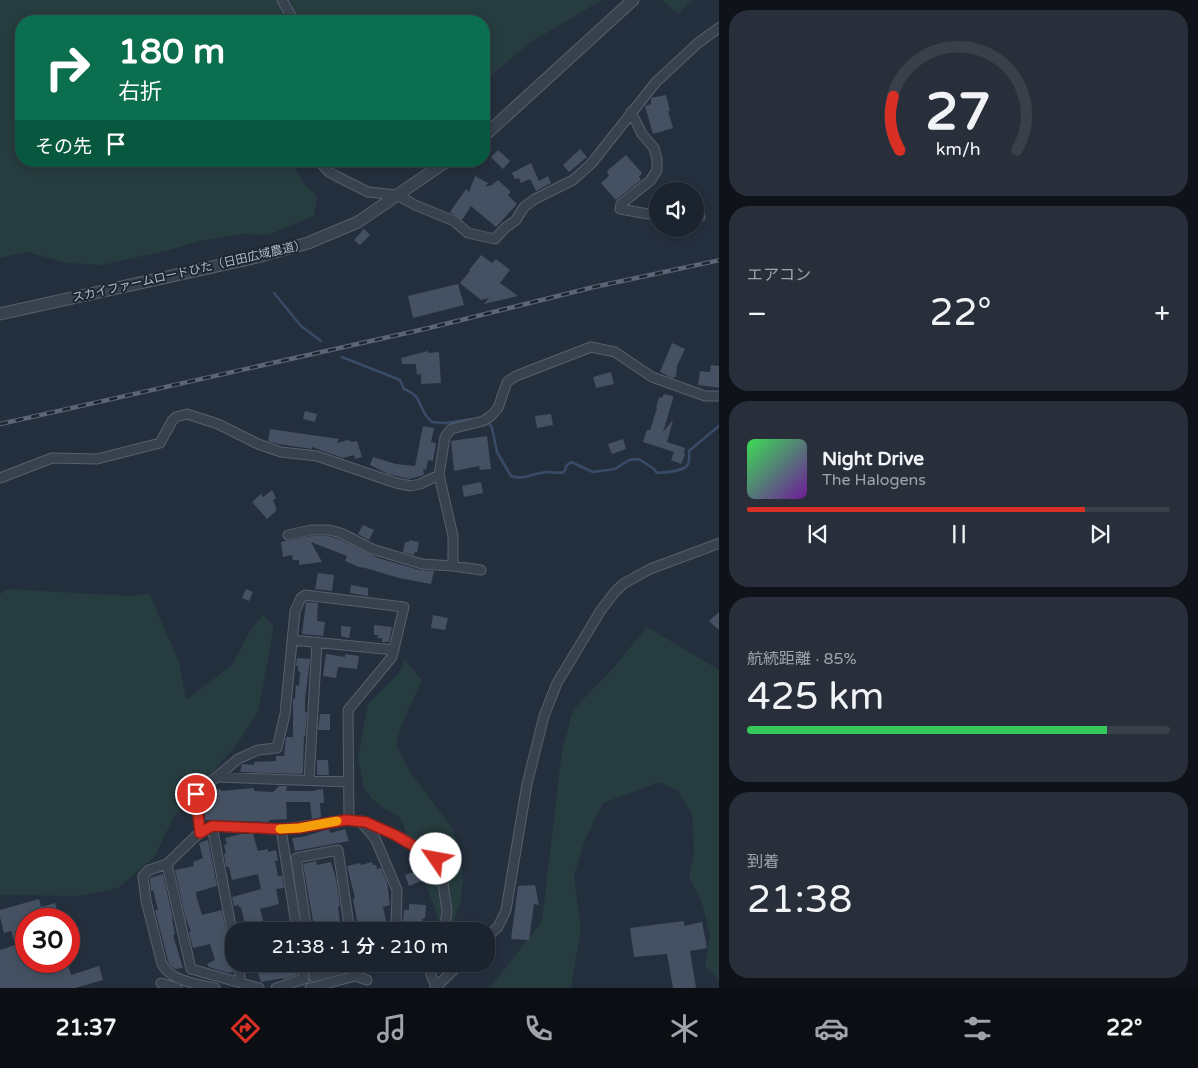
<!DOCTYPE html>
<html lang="ja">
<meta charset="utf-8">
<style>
:root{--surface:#1b232e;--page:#282f3a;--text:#f1f3f6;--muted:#a0a4aa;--line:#39404a;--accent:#d93025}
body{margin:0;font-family:"Varela Round","Noto Sans JP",sans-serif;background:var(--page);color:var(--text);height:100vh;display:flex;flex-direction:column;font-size:19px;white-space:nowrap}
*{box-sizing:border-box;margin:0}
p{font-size:16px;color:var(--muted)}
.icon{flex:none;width:28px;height:28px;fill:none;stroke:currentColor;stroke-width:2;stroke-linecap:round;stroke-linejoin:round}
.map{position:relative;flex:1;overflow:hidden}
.sheet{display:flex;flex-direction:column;gap:10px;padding:10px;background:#0f1319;width:479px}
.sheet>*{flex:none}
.top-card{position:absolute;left:15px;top:15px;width:475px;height:152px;border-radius:20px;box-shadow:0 2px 8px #0003,0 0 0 1px var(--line);background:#0b6e4f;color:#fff;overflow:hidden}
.buttons{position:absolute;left:649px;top:182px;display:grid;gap:10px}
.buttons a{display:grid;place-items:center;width:55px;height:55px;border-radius:50%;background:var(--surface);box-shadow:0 2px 8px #0003,0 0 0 1px var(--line);font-size:25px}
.speed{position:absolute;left:15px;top:908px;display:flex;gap:10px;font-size:25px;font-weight:700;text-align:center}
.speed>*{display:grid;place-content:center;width:65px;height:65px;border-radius:50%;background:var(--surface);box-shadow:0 2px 8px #0003,0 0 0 1px var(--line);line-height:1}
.speed .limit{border:8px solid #d22;background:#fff;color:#111}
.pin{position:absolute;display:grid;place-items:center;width:42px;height:42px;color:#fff;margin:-21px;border:2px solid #fff;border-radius:50%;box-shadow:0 1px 5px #0007}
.me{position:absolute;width:55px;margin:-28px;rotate:303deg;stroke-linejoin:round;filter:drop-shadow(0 0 4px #0008)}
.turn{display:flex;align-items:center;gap:18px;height:105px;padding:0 20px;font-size:22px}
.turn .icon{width:65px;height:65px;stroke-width:2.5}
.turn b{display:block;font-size:35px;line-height:42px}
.then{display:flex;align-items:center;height:48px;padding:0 20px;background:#0003;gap:10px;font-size:19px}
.big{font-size:38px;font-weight:600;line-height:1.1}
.sheet .widget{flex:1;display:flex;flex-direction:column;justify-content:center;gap:8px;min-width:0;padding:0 18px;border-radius:20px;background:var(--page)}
.sheet .dial{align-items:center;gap:0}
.dial svg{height:130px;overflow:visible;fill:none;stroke:var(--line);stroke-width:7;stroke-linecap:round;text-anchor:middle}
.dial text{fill:var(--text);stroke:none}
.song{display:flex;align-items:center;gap:15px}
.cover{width:60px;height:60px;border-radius:8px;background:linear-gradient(135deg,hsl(130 70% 55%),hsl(280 70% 35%))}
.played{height:5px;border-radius:2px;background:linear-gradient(90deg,var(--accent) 80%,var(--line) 80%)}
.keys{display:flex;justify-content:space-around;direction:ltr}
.heat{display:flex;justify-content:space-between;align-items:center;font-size:28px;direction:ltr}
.charge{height:8px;border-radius:4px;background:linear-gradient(90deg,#34c759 85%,var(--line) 0)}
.trip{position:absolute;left:225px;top:922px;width:270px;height:50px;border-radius:20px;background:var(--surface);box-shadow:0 2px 8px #0003,0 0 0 1px var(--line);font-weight:600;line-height:50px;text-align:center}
.tab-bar{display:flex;height:80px;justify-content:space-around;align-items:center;background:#0b0e12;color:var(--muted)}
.tab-bar .icon{width:35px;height:35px}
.tab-bar .active{color:var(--accent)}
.tab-bar b{font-size:22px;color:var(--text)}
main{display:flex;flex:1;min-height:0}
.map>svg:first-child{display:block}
</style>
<main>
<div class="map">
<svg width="720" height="988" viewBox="0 0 720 988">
<rect width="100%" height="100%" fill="#242f3e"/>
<path fill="#263c3f" d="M0 0H602L531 42 484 81V21H319L317 15 309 21H21V161H292L303 183 317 196 314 216 268 235 242 234 200 241 169 250 102 265 67 263 27 252 0 258Z
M662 0H693L678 14Z
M7 589 132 596 149 593 179 662 186 700 232 665 250 631 263 615 274 627 258 712 237 744 173 818 154 858 118 888 78 896 2 895 0 897V594Z
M647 627 719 670V980L705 966 710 934 701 900 689 877 694 853 692 814 678 791 660 782 603 803 585 840 574 876 581 928 571 988H490L542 921 562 751 573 710 615 666Z
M404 659 422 680 401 726 396 745 407 767 453 829 461 857 463 881 461 899 451 931H436L438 918 436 911 400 817 386 810 372 799 364 788 358 757 368 704 400 672Z"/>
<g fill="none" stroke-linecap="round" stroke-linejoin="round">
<path stroke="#394c67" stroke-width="2.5" d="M274 293 301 326 321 341
M342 357 400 380 404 389C425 397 417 410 432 422L445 423 472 419
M487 420 492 428 497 452 511 476C524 481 535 472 548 472 554 472 558 474 564 472L567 465 571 462 593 472 615 469 629 460 639 459 654 469 657 473C665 472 685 472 688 464 690 460 689 455 689 451L720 425"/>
</g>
<path fill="#455162" d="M666 95 670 111H668L673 128 653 134 645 106 651 104V98Z
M580 149 587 157 569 172 563 165Z
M498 150 510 161 503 169 491 157Z
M626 155 642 173 639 177 641 180 616 200 601 183 609 176 607 171Z
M531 163 539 181 548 176 551 183 536 191 530 179 521 183 519 178 515 179 512 173Z
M475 176 488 183 485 187 492 185 498 180 511 192 508 195 517 204 496 227 471 206 462 220 450 212 466 189 469 192Z
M364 229 370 235 360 245 354 240Z
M481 255 492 263 496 259 510 270 500 283 518 296 484 304 489 298 481 300 460 283 470 271 469 270Z
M458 284 464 305 413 318 408 296Z
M672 343 685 349 677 366 676 377 672 378 660 372Z
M428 351V353L439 352 441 383 421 384V374L417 375 416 364H402L401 358Z
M711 365 720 366V388L698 385 700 371 710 372Z
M611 372 614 384 596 388 593 377Z
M664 394 673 396V399L663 432 673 420 667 442 685 448 684 453 685 455 681 464 671 460 674 452 643 442 647 430H650L657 408H656L659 397 662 398Z
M305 411 317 414 315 422 303 419Z
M551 414 553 425 537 428 535 416Z
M423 426 434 428 431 442 436 443 433 461 428 460 426 470 423 469 424 475 409 479 388 474 370 465 373 457 396 464 415 466Z
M270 429 339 439 337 443 348 440 352 442 357 441 362 457 355 459 354 455 343 458 312 447V449L278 444 268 441Z
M487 436 491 469 480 470 479 466 454 471 451 441Z
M623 439 626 449 612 454 608 444Z
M481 482 483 493 464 497 462 486Z
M272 490 276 498 273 500 276 507V511L267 519 252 502 261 494 263 497Z
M363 525 374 530 369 540 358 534Z
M312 536H328L339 539 378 558 420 570 434 571 431 584 399 578 362 567 361 568 345 561 347 556 311 542 322 562 299 565V560H293L292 555 283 557 281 542Z
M409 540 419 542 417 552H415L414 555 403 552 405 542H409Z
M318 573 334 575 332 591 315 589Z
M351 585 368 588V596L350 593Z
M246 589 253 592 249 601 242 598Z
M306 602 318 603 317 621 325 622 323 636 302 634Z
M720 611V631L709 621Z
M433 615 448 618 445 630 431 628Z
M374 625 392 627 389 642H382V638H377L378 635H374Z
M341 626 351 627 349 638 341 636Z
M326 654 345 657V654L359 656 357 669 338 667 336 678 323 676Z
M297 658 310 659 305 700V712L307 713 305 736H304L303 772 302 774 240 772 242 764 254 765V762L276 761V756H284L286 737H293V699H295L296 685 299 686 300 672 298 671V666H296Z
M320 714H330V730H318Z
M317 760H328L329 775H317Z
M279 786H287L286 791H315V790L323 789 324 803H320L321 817 312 819 310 802H286L287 819 269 820V822L205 820V807H208L207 794H210L211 790 221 789V791L254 788V791L273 792Z
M329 829 330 833 345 829 349 841 295 851 292 838 302 837Z
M241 834H253L258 851 268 849V852L276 850 278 861H275L278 876H282L284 888 276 889 279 904 260 909 264 924 246 928 241 907H239V905L234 906 232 897 261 889 258 874 232 880 229 867H226L224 854 226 853 224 845 227 844 225 838Z
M208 840 217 886 196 892V895L202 915 222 910 228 943 232 954 233 972 229 973 209 967 207 964 215 960 210 944 193 948 189 932H191L185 916 175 870 194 866 193 862 203 858 199 843Z
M316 861 317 865 331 862 336 879 340 906 338 907 341 931H313V921L303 864Z
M372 862 373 865H376L377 869 381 868 387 882 390 905 383 907 386 921 390 922V931H359L353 899 355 898 347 866 360 863 361 865Z
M422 869 426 879 409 886 405 875Z
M163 874 173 919H172L175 934 173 935 183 968 175 969 169 964 155 910H158L153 890 151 891 150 878Z
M535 885 539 905 534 904 529 940 511 939 518 886Z
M39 899 41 907 55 903 59 916 49 919H26V961H67L71 975 99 966 103 980 75 988H0V950L15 945 11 931 4 933 0 917V910Z
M409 904 426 905 425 918 422 919 423 923 420 924V929L418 928V931H402L404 910H409Z
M684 921V926L702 922 707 948 690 951 696 988H673L667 954 634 957 630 928Z
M255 964H269L270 966 277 964H290L291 969H296L297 975 284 979 283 978 261 982Z"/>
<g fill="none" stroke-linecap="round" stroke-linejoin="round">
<g stroke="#565f6c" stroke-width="11">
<path id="minor" d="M282 0 294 21
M631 112 642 134 654 148 657 159V170L650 181 621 204 620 209 648 214H658
M319 161 329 172 338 177 368 192 397 195 415 205 454 221 468 233 495 239 505 228 516 220 524 207 535 199 573 180 591 164 656 82 698 43 720 27
M695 216 700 217
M0 478 52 458 97 459 160 443 172 421 176 417 187 414 218 424 258 444 281 452 317 456 396 483 411 486 420 484 439 475
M288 535 311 530H329L341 533 372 549 422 564 453 566 481 570
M453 566V536L439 475 445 437 451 429 483 421 491 416 498 408 507 382 516 376 591 347 615 352 652 377 705 396H720
M292 640 394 650
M217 777 349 782
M309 780 317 642
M360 821 375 838 397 890 396 931
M212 826 234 942
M281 829 297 931
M200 833 196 794 238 759 258 750 277 748 285 714 295 611 301 598 305 595 404 607 392 657 348 710 349 820
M167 864 191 969 241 983 238 964
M307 931 296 858 338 850 350 931
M486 938 498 927 506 910 527 784 544 716 557 683 601 610 614 593 623 584 650 569 720 543
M312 964 314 977 363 964
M434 964 430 972 436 987
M161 983 177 988
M241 983 259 988
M215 988C196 984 171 981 162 964L146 901 143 876 149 870 167 864 196 836 212 826 281 829 299 827 346 820 365 822 395 835 422 849 436 859 441 870 447 911 444 931
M276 988 304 979 302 964
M310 988 355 976 367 980
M435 988 460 964"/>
</g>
<g stroke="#565f6c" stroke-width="13">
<path id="tertiary" d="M484 136 633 0
M0 314 257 257 308 243 358 222 447 161"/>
</g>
<use href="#minor" stroke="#38414e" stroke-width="9"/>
<use href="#tertiary" stroke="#38414e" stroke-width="11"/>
<g stroke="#5a6575" stroke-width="4.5">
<path id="rail" d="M0 424 429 328 594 287 720 260"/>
</g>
<use href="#rail" stroke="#1d2633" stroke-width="2.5" stroke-dasharray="8" stroke-linecap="butt"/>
</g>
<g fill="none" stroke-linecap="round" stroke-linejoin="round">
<g stroke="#8d1f18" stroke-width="12">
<path id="route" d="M196 794 200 833 212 826 281 829 299 828 346 820 366 822 395 835 436 859"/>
</g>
<use href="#route" stroke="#d93025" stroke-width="9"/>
<path stroke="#f59e0b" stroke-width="9" d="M280 829 299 828 337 821"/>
</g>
<g text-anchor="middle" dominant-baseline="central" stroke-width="4" stroke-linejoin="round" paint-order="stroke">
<g font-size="12" fill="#b4bcc9" stroke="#1d2633">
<text transform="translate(189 271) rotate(-13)">スカイファームロードひた（日田広域農道）</text>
</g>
</g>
</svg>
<div class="buttons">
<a><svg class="icon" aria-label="sound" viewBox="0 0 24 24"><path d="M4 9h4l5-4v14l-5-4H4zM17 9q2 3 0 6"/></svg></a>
</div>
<div class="speed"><div class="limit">30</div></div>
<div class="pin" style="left:196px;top:794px;background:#d93025"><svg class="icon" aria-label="arrive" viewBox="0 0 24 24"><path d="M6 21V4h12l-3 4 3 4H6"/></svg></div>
<svg class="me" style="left:436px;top:859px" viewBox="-20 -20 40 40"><circle r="19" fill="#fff"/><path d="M0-13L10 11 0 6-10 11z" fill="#d93025"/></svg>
<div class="trip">21:38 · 1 分 · 210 m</div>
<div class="top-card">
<div class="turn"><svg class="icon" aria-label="right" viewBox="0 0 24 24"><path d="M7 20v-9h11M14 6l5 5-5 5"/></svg><div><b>180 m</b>右折</div></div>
<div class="then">その先<svg class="icon" aria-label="arrive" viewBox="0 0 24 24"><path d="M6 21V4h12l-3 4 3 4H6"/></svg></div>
</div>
</div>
<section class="sheet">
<div class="widget dial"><svg viewBox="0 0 100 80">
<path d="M14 69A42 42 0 1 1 86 69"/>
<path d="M14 69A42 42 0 0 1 10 36" stroke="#d93025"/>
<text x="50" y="56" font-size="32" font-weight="700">27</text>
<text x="50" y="72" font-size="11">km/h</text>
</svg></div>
<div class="widget"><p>エアコン</p>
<div class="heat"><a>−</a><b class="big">22°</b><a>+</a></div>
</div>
<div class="widget">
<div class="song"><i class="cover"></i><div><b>Night Drive</b><p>The Halogens</p></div></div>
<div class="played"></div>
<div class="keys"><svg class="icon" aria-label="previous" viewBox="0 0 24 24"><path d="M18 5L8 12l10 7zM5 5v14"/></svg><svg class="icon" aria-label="pause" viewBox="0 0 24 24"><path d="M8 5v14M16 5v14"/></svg><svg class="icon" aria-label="next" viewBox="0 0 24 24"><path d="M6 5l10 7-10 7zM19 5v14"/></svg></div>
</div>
<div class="widget"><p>航続距離 · 85%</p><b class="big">425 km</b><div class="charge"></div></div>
<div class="widget"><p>到着</p><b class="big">21:38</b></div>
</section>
</main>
<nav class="tab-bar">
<b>21:37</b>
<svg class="icon active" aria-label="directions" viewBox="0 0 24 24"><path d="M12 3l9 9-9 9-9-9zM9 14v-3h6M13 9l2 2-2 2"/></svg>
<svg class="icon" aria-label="music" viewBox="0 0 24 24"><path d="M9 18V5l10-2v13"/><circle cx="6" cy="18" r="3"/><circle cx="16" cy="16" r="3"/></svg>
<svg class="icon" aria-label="phone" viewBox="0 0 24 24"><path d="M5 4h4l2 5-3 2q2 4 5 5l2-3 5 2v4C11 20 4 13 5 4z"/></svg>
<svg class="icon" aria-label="climate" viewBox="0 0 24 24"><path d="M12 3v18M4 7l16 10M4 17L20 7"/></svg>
<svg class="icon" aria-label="car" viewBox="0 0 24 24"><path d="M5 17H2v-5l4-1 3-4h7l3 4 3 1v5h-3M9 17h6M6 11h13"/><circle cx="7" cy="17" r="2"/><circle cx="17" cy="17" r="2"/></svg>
<svg class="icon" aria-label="filters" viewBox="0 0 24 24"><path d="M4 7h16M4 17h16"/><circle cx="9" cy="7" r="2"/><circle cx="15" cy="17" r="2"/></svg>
<b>22°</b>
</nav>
